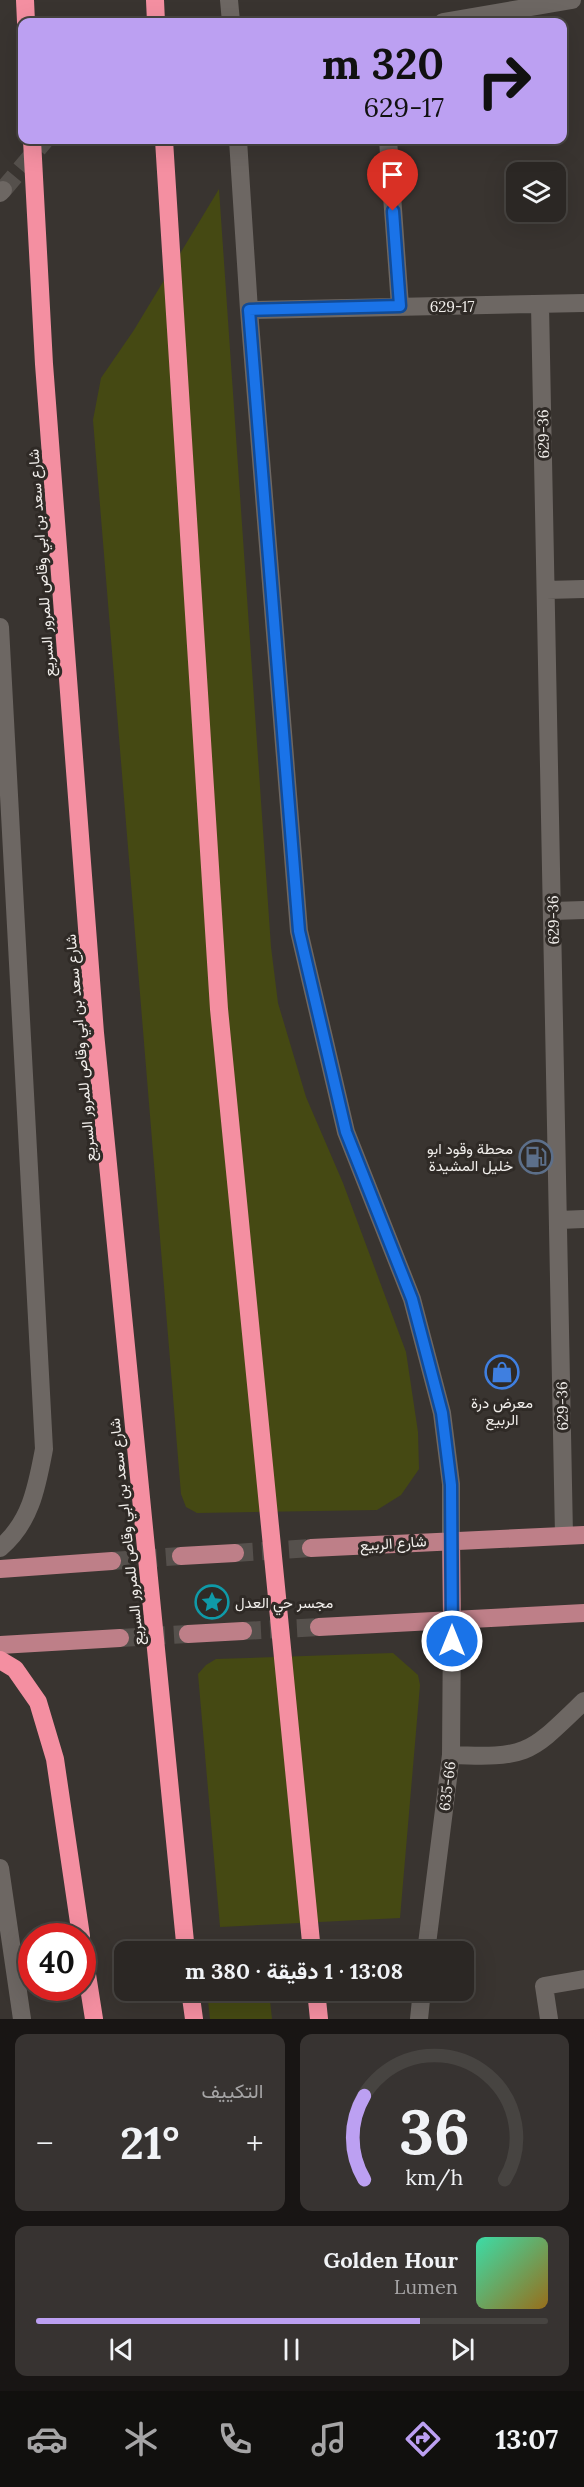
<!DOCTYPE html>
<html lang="ar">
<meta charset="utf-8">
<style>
:root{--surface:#2b2724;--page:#373331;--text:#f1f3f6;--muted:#a6a5a6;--line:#474441;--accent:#bca0f2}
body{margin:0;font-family:Lora,Vazirmatn,serif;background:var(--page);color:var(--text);direction:rtl;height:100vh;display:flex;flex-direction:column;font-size:22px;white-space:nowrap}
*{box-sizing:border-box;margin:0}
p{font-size:20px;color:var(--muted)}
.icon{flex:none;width:33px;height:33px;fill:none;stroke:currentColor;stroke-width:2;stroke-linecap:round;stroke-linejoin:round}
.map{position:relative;height:2019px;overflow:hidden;direction:ltr}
.drawer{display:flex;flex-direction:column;gap:15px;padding:15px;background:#181514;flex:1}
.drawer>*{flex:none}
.banner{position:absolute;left:18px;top:18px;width:549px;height:126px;border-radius:12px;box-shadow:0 6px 24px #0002,0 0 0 2px var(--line);direction:rtl;background:#bca0f2;color:#111;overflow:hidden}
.tools{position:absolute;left:506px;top:162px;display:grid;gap:12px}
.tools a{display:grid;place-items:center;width:60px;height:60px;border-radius:12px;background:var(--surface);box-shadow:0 6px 24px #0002,0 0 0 2px var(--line);font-size:30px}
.speed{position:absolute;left:18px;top:1923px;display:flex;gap:12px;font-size:30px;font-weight:700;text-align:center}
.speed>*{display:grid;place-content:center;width:78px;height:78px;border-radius:50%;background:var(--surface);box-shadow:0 6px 24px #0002,0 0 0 2px var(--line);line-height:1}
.speed .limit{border:9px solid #d22;background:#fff;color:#111}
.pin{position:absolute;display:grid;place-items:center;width:51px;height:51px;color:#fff;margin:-62px -26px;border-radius:50% 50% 50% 0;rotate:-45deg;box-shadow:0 0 6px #0007}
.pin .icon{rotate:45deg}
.me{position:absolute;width:66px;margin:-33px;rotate:0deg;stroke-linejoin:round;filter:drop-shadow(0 0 4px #0008)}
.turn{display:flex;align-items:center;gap:21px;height:126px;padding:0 24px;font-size:27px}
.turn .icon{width:78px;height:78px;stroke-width:2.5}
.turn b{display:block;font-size:42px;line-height:51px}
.big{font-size:45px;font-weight:700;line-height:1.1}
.drawer .card{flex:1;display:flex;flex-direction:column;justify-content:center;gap:9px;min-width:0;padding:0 21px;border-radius:12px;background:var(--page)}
.drawer .dial{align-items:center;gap:0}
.dial svg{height:156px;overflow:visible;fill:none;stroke:var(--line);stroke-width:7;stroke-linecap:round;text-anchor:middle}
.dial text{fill:var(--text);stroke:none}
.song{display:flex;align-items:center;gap:18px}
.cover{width:72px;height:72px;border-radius:9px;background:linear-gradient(135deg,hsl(160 70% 55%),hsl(40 70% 35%))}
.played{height:6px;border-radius:3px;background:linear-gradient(90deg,var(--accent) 75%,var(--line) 75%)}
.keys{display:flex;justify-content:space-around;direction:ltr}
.heat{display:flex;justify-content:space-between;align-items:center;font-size:33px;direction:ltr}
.drawer .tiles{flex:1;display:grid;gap:15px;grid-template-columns:1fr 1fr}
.card:last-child{grid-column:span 2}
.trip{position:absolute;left:114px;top:1941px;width:360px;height:60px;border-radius:12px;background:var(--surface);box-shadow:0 6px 24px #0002,0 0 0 2px var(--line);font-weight:700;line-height:60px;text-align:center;direction:rtl}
.tab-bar{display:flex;height:96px;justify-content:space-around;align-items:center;background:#11100e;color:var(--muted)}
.tab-bar .icon{width:42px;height:42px}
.tab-bar .active{color:var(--accent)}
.tab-bar b{font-size:27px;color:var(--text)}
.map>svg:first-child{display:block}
</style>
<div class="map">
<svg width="584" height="2019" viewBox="0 0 584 2019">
<rect width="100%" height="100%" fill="#393430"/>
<path fill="#454913" d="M219 189 271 947 278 1003 306 1097 343 1183 406 1352 418 1432 419 1469 401 1495 377 1510 197 1513 186 1507 181 1494 93 420 101 378 134 330Z
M393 1653 418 1675 420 1685 400 1918 220 1927 198 1674 206 1665 216 1659Z
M207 1991H269L272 2019H210Z"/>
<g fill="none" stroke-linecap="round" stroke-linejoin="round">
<path stroke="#55504c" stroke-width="18" stroke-dasharray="18 9" stroke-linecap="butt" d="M3 190 45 140"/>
<path stroke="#55504c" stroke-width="18" stroke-dasharray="18 9" stroke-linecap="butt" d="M235 1553 311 1548
M112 1561 181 1556
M243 1631 319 1627
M120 1638 188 1634"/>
<path stroke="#6d6763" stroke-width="18" d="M229 0 231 22
M443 22 572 0
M238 140 249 310 299 931 346 1132 412 1299 442 1413 451 1484V1539
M388 140 400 306
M0 193 3 190
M540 305 564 1535
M249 310 584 303
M546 590 584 589
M0 627 44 1449C37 1486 31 1522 0 1548
M553 911 584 910
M559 1220 584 1219
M451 1755C529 1758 529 1754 584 1701
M0 1868 22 2019
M426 1952 451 1755 452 1620
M419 2019 422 1990
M549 2019 544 1986 584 1979"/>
<path stroke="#be7f88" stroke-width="18" d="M451 1539 452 1620
M311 1548 584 1535
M181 1556 235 1553
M0 1569 112 1561
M319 1627 584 1613
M188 1634 243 1631
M0 1645 120 1638"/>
<path stroke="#f48fa1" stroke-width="18" d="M25 0 26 22
M155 0 156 22
M32 140 44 364 95 1033 186 1952
M164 140 219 1009 312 1952
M0 1660 15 1669 38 1702 55 1759 81 1936
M82 1943 94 2019
M190 1990 194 2019
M316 1990 319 2019"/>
</g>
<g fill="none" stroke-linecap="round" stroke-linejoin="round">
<g stroke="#114b97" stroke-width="15">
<path id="route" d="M393 211 400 306 249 310 299 931 346 1132 412 1299 442 1413 451 1485 452 1641"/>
</g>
<use href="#route" stroke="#1a73e8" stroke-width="10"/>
</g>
<defs>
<g id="fuel-ring" transform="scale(1.725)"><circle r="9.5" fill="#2f2a26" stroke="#5c6f8a" stroke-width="1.5"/><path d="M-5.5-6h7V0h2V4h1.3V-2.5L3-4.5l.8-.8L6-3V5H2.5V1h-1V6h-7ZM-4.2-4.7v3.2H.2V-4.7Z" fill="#5c6f8a"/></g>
<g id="shop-ring" transform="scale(1.725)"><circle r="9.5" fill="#2f2a26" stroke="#3f7fe0" stroke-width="1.5"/><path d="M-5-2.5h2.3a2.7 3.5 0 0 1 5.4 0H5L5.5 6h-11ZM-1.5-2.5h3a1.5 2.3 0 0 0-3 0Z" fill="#3f7fe0"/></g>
<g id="sight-ring" transform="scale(1.725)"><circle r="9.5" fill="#2f2a26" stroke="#0f9aa8" stroke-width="1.5"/><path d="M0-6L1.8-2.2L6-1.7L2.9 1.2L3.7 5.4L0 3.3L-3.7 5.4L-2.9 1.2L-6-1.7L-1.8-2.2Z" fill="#0f9aa8"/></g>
</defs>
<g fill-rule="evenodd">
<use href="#fuel-ring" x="536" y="1157"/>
<use href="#shop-ring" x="502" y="1372"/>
<use href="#sight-ring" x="212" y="1602"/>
</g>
<g text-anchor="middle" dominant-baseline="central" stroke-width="6" stroke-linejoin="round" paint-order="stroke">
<g font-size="15" fill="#f1eeeb" stroke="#2f2a26">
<text x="452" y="306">629-17</text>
<text transform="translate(543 434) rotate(-91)">629-36</text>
<text transform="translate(41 563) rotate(-94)">شارع سعد بن ابي وقاص للمرور السريع</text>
<text transform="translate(553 920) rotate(-91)">629-36</text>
<text transform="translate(80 1048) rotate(-95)">شارع سعد بن ابي وقاص للمرور السريع</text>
<text transform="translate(562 1406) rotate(-91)">629-36</text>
<text transform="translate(126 1532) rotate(-96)">شارع سعد بن ابي وقاص للمرور السريع</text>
<text transform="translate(393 1543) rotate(-4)">شارع الربيع</text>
<text transform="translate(447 1786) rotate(-83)">635-66</text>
</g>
<g font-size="15" fill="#f1eeeb" stroke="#2f2a26" text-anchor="end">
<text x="513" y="1148">محطة وقود ابو<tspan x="513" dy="17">خليل المشيدة</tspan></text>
<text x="502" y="1402" text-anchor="middle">معرض درة<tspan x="502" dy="17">الربيع</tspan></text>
<text x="235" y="1602" text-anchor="start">مجسر حي العدل</text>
</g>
</g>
</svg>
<div class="tools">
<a><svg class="icon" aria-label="layers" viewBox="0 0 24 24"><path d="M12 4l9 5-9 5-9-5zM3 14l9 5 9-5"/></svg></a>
</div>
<div class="speed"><div class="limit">40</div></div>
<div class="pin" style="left:393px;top:211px;background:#d93025"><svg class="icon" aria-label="arrive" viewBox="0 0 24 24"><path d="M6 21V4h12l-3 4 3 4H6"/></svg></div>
<svg class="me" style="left:452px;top:1641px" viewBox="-20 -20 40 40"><circle r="17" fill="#1a73e8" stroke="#fff" stroke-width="3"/><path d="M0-11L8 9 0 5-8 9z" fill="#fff"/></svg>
<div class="trip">13:08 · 1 دقيقة · 380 m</div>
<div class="banner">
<div class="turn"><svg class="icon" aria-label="right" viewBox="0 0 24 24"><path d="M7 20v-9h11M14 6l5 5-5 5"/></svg><div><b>320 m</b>629-17</div></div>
</div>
</div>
<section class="drawer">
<div class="tiles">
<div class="card dial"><svg viewBox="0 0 100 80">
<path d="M14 69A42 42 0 1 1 86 69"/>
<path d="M14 69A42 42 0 0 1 14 26" stroke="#bca0f2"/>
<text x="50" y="56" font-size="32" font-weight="700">36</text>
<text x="50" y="72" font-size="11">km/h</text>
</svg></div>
<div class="card"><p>التكييف</p>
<div class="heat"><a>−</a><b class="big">21°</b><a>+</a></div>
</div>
<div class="card">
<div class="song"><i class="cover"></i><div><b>Golden Hour</b><p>Lumen</p></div></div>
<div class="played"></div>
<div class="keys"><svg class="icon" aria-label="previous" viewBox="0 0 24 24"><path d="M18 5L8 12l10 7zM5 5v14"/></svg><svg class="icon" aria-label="pause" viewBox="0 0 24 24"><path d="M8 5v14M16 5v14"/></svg><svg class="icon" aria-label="next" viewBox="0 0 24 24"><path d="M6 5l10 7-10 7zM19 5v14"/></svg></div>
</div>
</div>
</section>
<nav class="tab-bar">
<b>13:07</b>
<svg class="icon active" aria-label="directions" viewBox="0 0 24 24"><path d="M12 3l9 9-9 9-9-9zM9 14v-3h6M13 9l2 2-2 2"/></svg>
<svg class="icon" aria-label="music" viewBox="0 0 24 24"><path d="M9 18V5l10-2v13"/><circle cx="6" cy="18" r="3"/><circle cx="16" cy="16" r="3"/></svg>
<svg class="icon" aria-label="phone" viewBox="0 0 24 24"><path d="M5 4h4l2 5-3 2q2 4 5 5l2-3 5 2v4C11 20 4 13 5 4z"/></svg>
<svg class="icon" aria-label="climate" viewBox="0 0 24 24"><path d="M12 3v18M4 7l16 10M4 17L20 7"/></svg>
<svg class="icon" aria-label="car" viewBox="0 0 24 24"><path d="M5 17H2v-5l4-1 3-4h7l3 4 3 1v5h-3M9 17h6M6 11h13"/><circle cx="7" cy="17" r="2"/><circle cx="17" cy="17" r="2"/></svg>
</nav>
